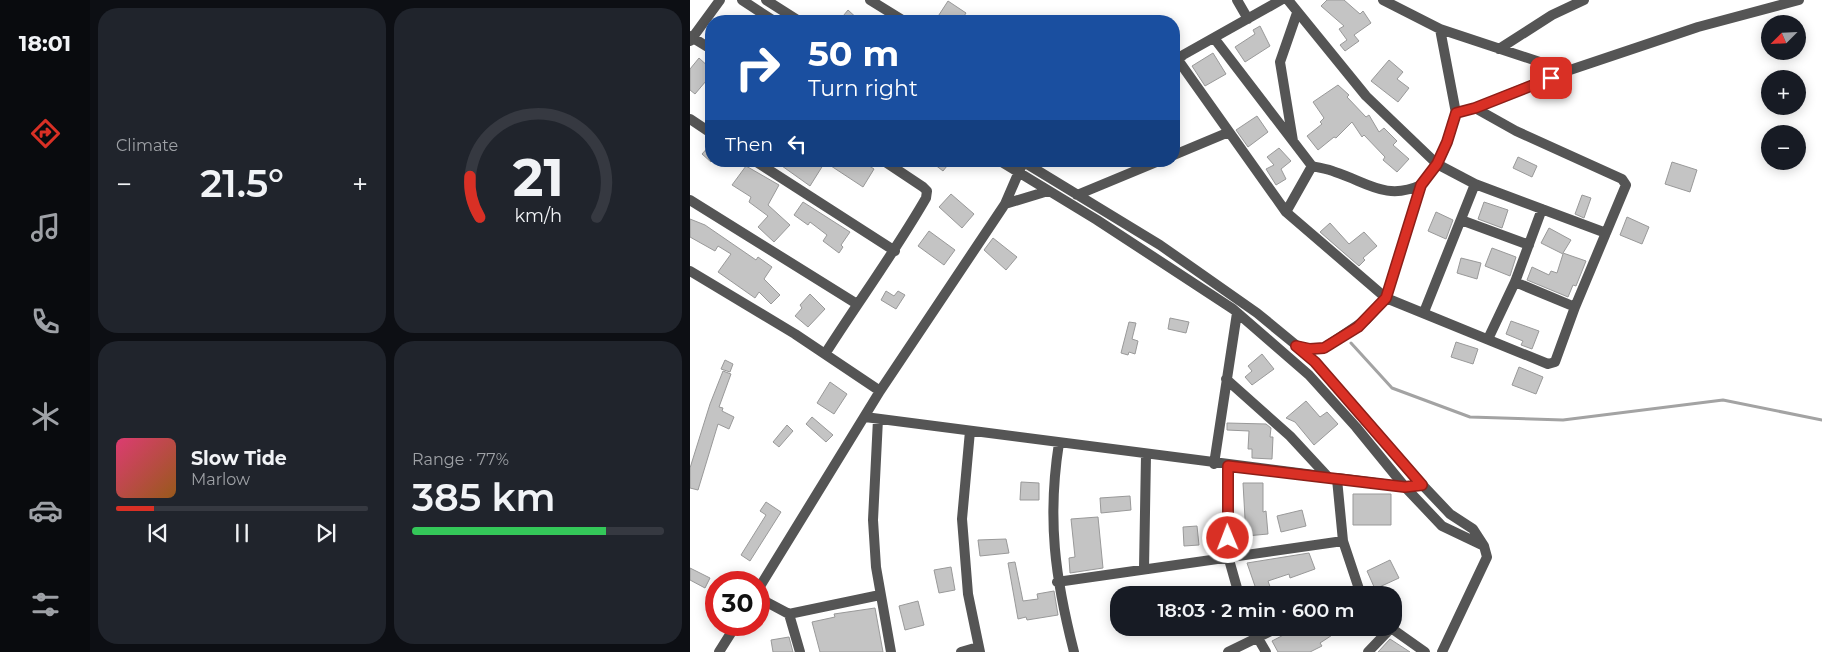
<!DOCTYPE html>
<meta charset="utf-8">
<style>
:root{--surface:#171b24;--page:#20242c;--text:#f1f3f6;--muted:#9ea1a6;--line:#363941;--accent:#d93025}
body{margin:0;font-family:Montserrat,sans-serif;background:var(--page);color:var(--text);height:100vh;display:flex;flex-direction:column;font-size:19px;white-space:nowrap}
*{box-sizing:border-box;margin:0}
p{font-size:16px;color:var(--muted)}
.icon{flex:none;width:28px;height:28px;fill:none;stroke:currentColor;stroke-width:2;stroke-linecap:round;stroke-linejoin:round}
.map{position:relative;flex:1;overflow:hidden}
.drawer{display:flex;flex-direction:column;gap:8px;padding:8px;background:#0d0f14;width:600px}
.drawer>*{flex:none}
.guide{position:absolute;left:15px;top:15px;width:475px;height:152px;border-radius:20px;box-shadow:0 2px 12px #0003;background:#1a4fa0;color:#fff;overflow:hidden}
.needle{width:32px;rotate:246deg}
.fabs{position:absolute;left:1071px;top:15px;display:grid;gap:10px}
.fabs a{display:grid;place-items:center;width:45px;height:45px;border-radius:50%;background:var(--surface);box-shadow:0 2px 12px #0003;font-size:25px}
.speed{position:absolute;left:15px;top:571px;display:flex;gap:10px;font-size:25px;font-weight:700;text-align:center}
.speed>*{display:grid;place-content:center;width:65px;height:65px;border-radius:50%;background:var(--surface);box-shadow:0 2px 12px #0003;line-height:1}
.speed .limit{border:8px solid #d22;background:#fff;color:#111}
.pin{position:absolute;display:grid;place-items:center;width:42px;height:42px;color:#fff;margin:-21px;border-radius:10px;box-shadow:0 2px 8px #0006}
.me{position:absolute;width:55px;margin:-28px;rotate:359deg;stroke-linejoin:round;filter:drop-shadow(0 0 4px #0008)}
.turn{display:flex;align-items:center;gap:18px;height:105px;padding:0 20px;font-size:22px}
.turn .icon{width:65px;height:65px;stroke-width:2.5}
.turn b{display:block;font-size:35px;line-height:42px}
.then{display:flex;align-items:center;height:48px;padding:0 20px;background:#0003;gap:10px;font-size:19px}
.big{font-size:38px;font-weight:600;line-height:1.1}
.drawer .card{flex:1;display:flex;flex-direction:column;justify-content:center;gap:8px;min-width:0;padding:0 18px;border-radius:20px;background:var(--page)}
.drawer .dial{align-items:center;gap:0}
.dial svg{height:130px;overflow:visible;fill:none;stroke:var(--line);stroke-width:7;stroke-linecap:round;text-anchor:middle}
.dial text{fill:var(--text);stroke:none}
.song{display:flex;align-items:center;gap:15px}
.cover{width:60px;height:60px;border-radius:8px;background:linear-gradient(135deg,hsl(340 70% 55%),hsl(30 70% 35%))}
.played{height:5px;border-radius:2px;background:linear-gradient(90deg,var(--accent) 15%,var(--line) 15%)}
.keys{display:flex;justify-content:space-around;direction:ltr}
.heat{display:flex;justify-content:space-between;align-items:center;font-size:28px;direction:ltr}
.charge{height:8px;border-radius:4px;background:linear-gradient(90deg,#34c759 77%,var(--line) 0)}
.drawer .tiles{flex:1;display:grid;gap:8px;grid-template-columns:repeat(2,1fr)}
.trip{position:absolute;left:420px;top:586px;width:292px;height:50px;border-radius:20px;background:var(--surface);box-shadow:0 2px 12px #0003;font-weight:600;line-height:50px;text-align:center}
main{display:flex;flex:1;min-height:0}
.tab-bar{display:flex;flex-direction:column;width:90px;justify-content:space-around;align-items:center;background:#090b0e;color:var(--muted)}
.tab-bar .icon{width:35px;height:35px}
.tab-bar .current{color:var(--accent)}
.tab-bar b{font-size:22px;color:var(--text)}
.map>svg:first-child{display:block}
</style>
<main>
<nav class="tab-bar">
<b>18:01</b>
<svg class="icon current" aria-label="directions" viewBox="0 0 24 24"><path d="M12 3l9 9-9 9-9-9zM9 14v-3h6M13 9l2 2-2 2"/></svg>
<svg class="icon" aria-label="music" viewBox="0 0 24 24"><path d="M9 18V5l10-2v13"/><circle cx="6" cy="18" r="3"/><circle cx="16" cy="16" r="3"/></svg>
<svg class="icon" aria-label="phone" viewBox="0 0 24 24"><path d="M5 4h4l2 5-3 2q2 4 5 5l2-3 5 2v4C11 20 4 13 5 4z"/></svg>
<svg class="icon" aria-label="climate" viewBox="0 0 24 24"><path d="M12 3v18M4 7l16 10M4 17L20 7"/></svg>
<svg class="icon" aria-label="car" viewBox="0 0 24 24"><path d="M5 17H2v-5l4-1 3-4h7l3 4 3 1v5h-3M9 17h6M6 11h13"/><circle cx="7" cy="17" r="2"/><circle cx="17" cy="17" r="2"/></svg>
<svg class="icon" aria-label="filters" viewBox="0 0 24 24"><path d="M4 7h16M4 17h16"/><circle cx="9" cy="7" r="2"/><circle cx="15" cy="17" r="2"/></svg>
</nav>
<section class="drawer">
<div class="tiles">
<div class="card"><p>Climate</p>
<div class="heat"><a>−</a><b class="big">21.5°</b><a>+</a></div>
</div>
<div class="card dial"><svg viewBox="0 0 100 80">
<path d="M14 69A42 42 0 1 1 86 69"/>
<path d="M14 69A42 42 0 0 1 8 44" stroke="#d93025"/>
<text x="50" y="56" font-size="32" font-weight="700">21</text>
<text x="50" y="72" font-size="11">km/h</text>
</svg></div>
<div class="card">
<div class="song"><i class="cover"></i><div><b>Slow Tide</b><p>Marlow</p></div></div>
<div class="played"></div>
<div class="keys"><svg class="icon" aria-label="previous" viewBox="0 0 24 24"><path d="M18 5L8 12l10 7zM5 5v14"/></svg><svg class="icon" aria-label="pause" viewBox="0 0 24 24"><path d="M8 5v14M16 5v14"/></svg><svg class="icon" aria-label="next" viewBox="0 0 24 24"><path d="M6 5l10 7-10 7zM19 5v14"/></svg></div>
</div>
<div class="card"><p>Range · 77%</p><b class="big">385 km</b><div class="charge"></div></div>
</div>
</section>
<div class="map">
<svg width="1132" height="652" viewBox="0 0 1132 652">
<rect width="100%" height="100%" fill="#fff"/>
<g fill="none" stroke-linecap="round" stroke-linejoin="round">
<path stroke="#a3a3a3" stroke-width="3" d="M661 343 702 388 780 417 873 420 1033 400 1132 420"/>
</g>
<path fill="#c4c4c4" stroke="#999" d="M637 0H654L670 14 673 11 681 23 664 35 669 41 655 51 650 45 657 40 649 29 654 26 631 6Z
M258 1 276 13 271 21H245Z
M158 10 170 21H149Z
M570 26 580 46 555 62 545 47 565 34 563 30Z
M523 53 536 74 515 86 502 66Z
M9 58 21 69V85L16 81 5 94 0 90V69Z
M699 60 713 72 707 79 719 88 708 102 681 81Z
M648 85 659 95 657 97 676 117 679 115 689 132 694 128 707 141 703 145 719 159 707 172 693 160 695 157 674 135 672 137 662 122 646 138 644 137 628 150 617 136 632 124 630 122 634 118 623 102Z
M567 116 578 132 558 147 546 130Z
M21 144V162L12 154Z
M589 148 601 161 591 169 596 179 586 185 576 169 584 165 577 157Z
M828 157 847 166 842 177 823 168Z
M85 161H172L184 169 173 187 135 162 120 186Z
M240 161H261L253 171Z
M982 162 1007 170 1000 192 975 184Z
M56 166 89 185 78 205 100 225 84 242 68 227 78 216 59 202 61 197 42 185Z
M261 194 284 214 272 228 249 207Z
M892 195 901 198 894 218 885 214Z
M113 202 160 232 151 245 153 247 149 253 133 241 137 235 120 222 118 225 104 215Z
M794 202 818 210 812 228 788 219Z
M746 212 763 220 756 239 738 231Z
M937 217 959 227 952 244 930 235Z
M0 219 15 225 66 260 68 257 82 267 74 279 90 295 81 304 69 292 65 298 28 272 41 254 28 246 25 251 0 237Z
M640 223 659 244 674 232 687 246 673 258 675 260 669 266 630 232Z
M859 228 881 240 873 253 896 261 886 286 883 285 878 297 837 280 842 267 859 275 861 271 867 273 873 254 851 243Z
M239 231 265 250 254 265 228 246Z
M303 238 327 257 316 270 294 250Z
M802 248 826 257 820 276 795 266Z
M771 258 791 263 787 279 767 273Z
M196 291 204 296 208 291 215 295 206 309 191 300Z
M120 294 135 309 118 327 105 316 112 308 110 305Z
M480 318 499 322 496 333 478 329Z
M821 321 849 331 842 349 831 345 833 341 816 334Z
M439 322 446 323 442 339 448 341 445 354 439 352 438 355 431 353Z
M766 342 788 349 783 364 761 357Z
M572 354 584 369 562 385 555 377 562 371 558 366Z
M35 360 43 364 40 372 31 369Z
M829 367 853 377 846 394 822 385Z
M33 371 41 374 29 407 33 408 32 411 44 417 39 429 28 424 8 490 0 488V468L20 404Z
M140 382 157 394 144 414 127 403Z
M616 401 630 417 637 412 648 424 624 445 605 422 596 418Z
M122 417 143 435 136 442 116 424Z
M537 423 576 424 581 428 580 437H583L582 459 562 458V449H558L559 431 537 430Z
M97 425 103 431 89 447 83 442Z
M331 482 349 483V500H330Z
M553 483H573V512L576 511 578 534 556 536Z
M663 494H701V525H663Z
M440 496 441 510 411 513 410 498Z
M76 502 91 512 60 561 51 555 76 515 70 511Z
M612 510 616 526 591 532 587 516Z
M408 517 413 568 380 573 379 558 385 557 381 519Z
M507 526 509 545 494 546 493 527Z
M316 539 319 553 290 556 288 540Z
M619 553 625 569 600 578 599 574 578 581 583 595H556V593L566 589 557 563Z
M700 560 709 578 685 589 677 571Z
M325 562 333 601 348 599 347 594 364 591 368 615 337 620 336 617 328 619 318 563Z
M261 567 265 590 249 593 244 570Z
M0 568 20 578 15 588 0 580Z
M228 601 234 625 215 630 209 606Z
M185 608 193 652H130L122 622 145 617 144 614Z
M607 628H653L630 643 632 646 620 652H588L582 641Z
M99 637 103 652H83L81 640Z
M700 639 720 652H688Z"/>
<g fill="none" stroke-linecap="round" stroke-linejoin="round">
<path stroke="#555" stroke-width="10" d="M52 0 84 21
M76 0 109 21
M180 0 214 21
M547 0 558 19
M591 0 493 55 488 60 596 212 696 298 858 364 865 362 885 307 936 185 932 179 826 131 785 108
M598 0 676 96 747 164 785 184 916 233
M693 0 750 29 877 71
M0 36 21 49
M524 38 622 166C630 168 638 169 645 172 677 182 696 201 731 185
M0 41 30 0
M809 49 862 15 894 0
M766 113 785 108 877 71 1008 27 1109 0
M0 119 21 133
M603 141 590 62 607 13
M484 155 539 132
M65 161 205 251
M310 161 407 220 543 309 619 375 666 427 715 487 752 526 794 546
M332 161 470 245 567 313 606 345 625 362 723 475 760 514 783 529 794 546 797 557 752 652
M387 195 469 161
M0 200 167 304
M315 204 358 191
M596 212 622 166
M771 220 839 245
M0 271 105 334 190 391
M825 282 885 307
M734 312 785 184
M798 339 825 282 852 209
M608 346 620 349 634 348 677 319 696 298 731 185 747 164 757 143 766 113 750 29
M135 354C168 302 205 252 236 198L237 191 233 187 194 161
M536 379 600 436 638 477
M175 417 717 487
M188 419 183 520 186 567 201 652
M280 431 272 519 278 594 290 652
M369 443C357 519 365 578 384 652
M524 464 547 313
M538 466V556L549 595
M647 479 653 541 669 589 674 595
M454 569 456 455
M367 582 653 541
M69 588 190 391 315 204 331 167
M657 595 669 589
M69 598 99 614 190 595
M99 614 110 652
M562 628 576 652
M701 628 735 652
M29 652 46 625
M271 652 288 647
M538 652 587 628
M678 652 701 628"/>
</g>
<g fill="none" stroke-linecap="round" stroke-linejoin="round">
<g stroke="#8d1f18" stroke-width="12">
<path id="route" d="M538 538V466L715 487 732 485 625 362 606 346 620 349 634 348 668 327 696 298 731 185 747 164 757 142 766 113 785 108 861 78"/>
</g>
<use href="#route" stroke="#d93025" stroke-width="9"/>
</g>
</svg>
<div class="fabs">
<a><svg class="needle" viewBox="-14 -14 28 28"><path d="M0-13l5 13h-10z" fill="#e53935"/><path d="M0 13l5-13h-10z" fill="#9ea1a6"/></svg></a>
<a>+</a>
<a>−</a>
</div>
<div class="speed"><div class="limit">30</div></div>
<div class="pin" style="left:861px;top:78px;background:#d93025"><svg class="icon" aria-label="arrive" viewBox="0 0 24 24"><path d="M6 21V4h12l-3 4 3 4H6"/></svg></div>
<svg class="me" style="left:538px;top:538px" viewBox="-20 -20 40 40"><circle r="17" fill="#d93025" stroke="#fff" stroke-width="3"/><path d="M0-11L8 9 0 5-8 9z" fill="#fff"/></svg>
<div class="trip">18:03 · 2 min · 600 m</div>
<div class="guide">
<div class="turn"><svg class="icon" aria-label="right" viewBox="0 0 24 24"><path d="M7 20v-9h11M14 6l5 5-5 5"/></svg><div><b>50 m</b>Turn right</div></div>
<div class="then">Then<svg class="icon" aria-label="left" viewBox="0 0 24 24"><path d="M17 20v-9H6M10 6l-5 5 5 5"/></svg></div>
</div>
</div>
</main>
